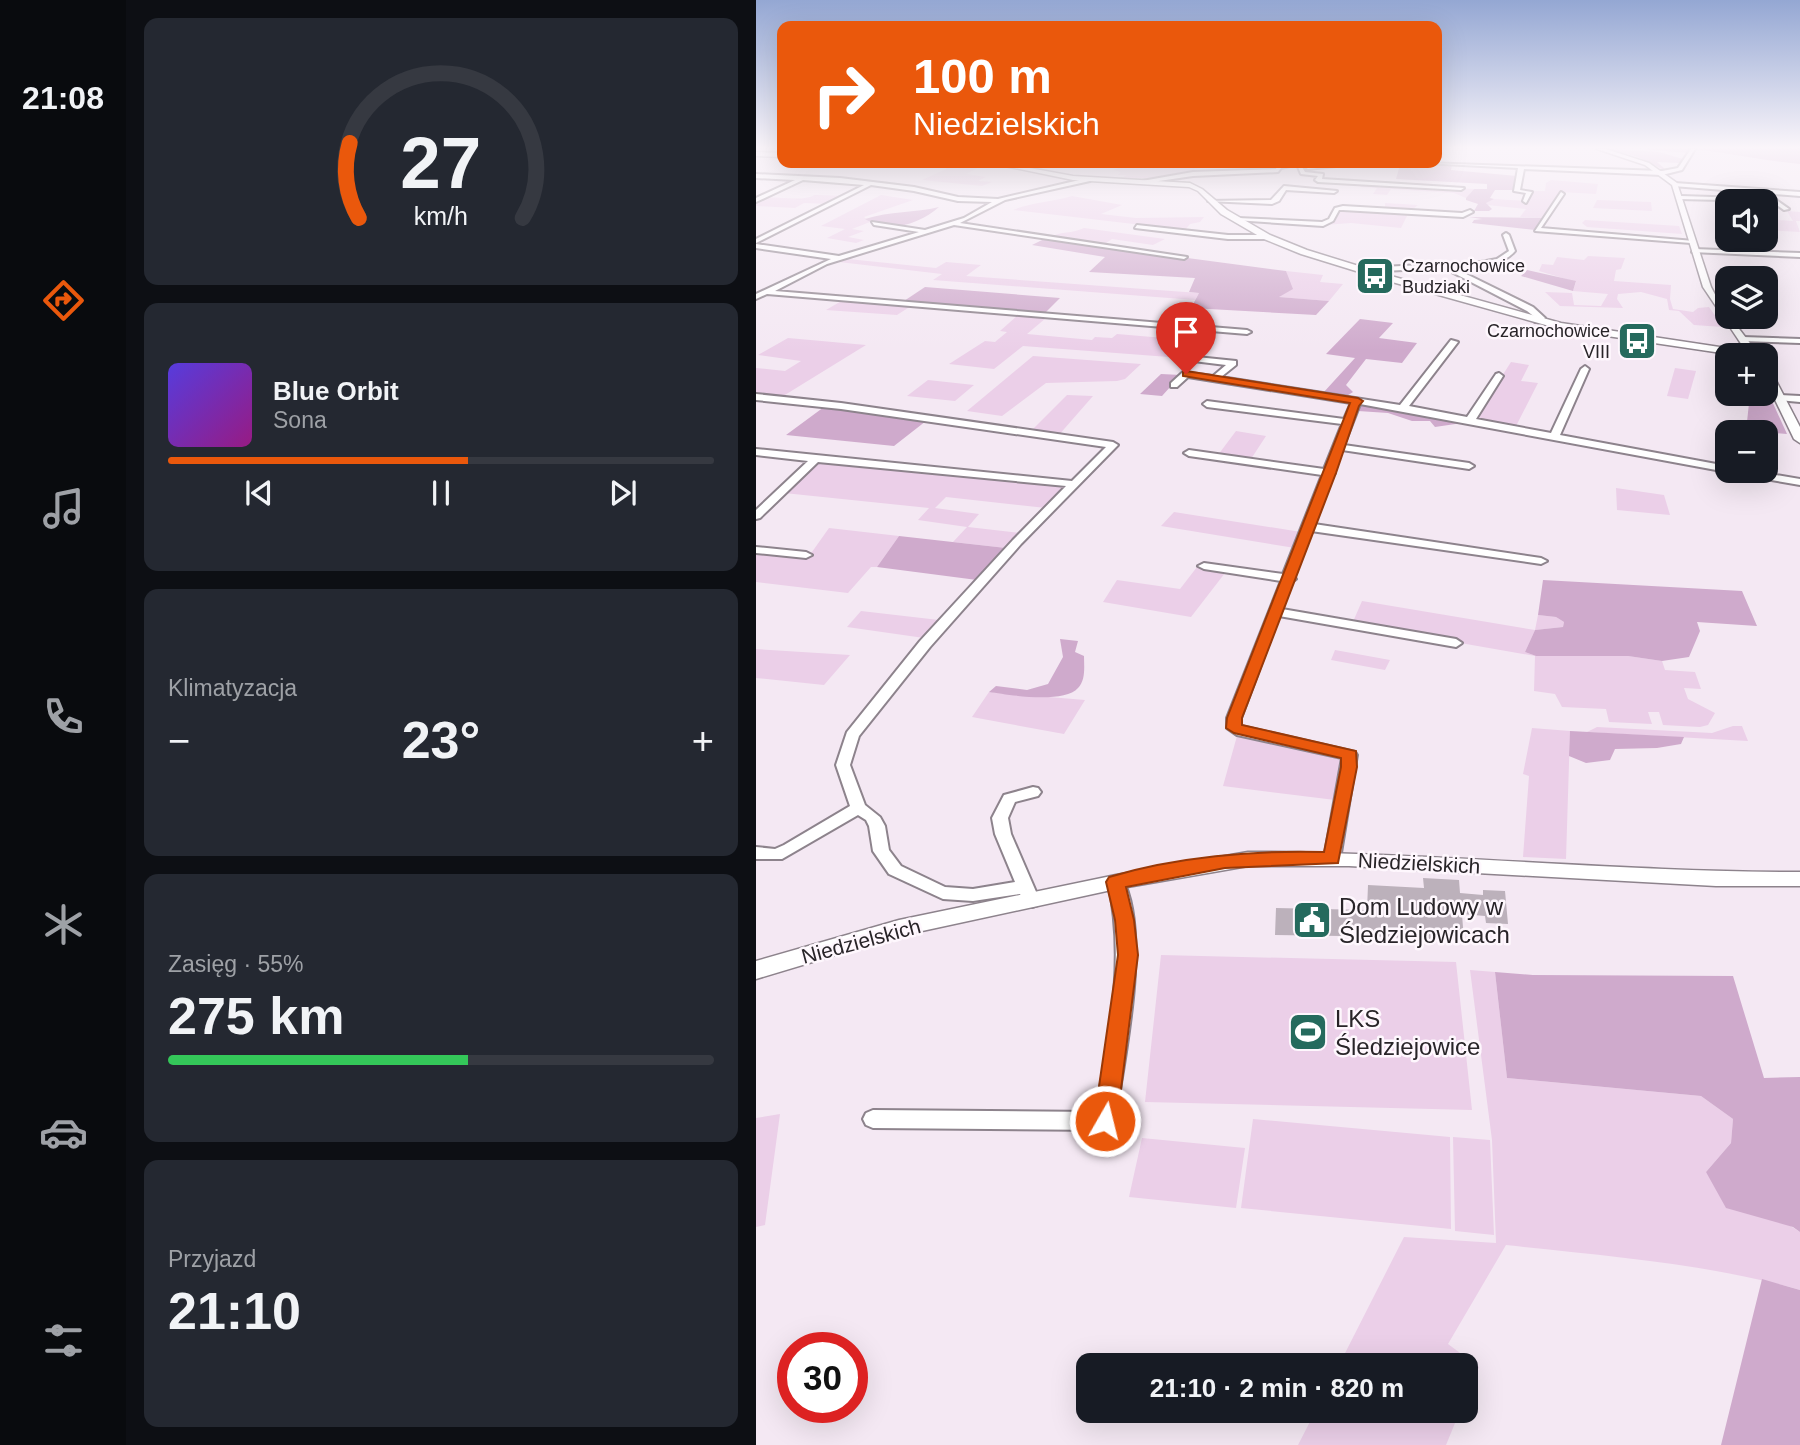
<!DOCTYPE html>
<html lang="pl">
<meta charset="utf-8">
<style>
:root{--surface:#171b24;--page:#242831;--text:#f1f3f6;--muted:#9ea1a6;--line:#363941;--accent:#ea580c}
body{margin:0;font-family:Helvetica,sans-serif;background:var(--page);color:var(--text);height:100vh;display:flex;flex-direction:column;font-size:26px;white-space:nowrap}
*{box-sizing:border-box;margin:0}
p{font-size:23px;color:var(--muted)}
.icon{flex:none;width:38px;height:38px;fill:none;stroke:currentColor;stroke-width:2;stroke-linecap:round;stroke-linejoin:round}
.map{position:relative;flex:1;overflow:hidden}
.side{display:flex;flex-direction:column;gap:18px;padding:18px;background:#0d0f14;width:630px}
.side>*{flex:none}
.hud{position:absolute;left:21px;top:21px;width:665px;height:147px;border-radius:14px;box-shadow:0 7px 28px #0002;background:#ea580c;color:#fff;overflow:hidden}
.buttons{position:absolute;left:959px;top:189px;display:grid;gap:14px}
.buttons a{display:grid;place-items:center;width:63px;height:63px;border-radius:14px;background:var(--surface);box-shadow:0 7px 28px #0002;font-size:35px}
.speed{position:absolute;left:21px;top:1332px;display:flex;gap:14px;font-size:35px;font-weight:700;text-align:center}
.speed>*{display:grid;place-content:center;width:91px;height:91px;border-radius:50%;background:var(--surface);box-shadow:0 7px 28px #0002;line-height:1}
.speed .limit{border:10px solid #d22;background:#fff;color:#111}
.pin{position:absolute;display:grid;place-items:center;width:60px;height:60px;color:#fff;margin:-72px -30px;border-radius:50% 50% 50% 0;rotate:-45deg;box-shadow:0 0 7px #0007}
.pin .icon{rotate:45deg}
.me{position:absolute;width:77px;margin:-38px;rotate:8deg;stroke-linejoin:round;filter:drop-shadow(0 0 5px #0008)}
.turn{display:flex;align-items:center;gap:24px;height:147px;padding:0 21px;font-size:32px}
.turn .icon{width:91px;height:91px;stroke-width:2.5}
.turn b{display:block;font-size:49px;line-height:60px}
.big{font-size:52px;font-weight:700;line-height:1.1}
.side .card{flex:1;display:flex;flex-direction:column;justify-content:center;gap:10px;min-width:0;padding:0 24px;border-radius:14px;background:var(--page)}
.side .dial{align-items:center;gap:0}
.dial svg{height:182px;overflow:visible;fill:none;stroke:var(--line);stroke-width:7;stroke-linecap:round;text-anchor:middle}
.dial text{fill:var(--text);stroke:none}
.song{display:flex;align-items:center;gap:21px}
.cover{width:84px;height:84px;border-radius:10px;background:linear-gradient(135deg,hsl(250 70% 55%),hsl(310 70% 35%))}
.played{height:7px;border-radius:4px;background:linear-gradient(90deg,var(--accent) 55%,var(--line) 55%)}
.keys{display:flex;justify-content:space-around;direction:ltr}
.heat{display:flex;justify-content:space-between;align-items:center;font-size:38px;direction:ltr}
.charge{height:10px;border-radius:5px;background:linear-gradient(90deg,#34c759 55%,var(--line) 0)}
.trip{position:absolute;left:320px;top:1353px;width:402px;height:70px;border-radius:14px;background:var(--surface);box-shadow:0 7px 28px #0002;font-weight:700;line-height:70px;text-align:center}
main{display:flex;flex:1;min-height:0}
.tab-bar{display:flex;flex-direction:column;width:126px;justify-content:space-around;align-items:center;background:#090b0e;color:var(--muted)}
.tab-bar .icon{width:49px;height:49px}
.tab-bar .selected{color:var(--accent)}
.tab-bar b{font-size:32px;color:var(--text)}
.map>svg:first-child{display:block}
</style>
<main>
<nav class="tab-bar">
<b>21:08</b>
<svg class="icon selected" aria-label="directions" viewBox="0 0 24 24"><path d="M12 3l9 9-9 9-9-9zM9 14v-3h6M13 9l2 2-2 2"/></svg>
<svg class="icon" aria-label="music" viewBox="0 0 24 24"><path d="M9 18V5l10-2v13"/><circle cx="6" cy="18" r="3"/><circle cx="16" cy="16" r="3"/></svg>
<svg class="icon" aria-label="phone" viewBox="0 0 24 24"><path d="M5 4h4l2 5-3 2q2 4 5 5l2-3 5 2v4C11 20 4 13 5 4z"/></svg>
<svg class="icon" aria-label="climate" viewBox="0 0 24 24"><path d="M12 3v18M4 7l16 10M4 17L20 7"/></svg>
<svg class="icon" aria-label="car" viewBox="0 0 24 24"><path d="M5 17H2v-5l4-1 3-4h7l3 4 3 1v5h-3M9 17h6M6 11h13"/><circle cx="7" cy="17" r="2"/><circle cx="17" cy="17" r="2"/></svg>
<svg class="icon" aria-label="filters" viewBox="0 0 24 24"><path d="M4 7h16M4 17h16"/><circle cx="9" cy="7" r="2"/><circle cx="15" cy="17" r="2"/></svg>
</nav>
<section class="side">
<div class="card dial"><svg viewBox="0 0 100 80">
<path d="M14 69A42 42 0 1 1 86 69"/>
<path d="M14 69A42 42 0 0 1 10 36" stroke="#ea580c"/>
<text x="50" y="56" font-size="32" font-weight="700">27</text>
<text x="50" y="72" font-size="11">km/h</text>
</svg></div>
<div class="card">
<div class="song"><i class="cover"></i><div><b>Blue Orbit</b><p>Sona</p></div></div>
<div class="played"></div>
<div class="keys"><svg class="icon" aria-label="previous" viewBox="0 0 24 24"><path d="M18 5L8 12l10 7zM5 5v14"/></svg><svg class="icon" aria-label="pause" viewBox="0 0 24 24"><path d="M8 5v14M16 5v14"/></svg><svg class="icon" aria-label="next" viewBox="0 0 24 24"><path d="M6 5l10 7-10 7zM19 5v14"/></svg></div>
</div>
<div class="card"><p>Klimatyzacja</p>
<div class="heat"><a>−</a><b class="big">23°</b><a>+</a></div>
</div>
<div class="card"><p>Zasięg · 55%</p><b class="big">275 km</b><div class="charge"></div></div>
<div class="card"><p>Przyjazd</p><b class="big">21:10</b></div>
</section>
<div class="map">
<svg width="1044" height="1445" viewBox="0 0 1044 1445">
<rect width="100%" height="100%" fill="#f4e8f3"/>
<path fill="#ebcfe8" d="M189 163H232L210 174 230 177 222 181 236 182 226 186 166 180 190 169Z
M360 163H449C429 180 392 179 365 178L371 175H362L365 172 357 170 366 167 355 165Z
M795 180 842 184 840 194 805 192 786 218 764 217 770 209 731 205 730 202 738 199 772 201 775 191H789L790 183Z
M607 183 718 189 710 198 698 193 635 189 631 195 617 194 621 188 604 187Z
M59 195 89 196 74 204 48 203 39 208 0 206V201C19 192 41 204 59 195Z
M125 195 157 200 108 217 114 222 96 229 108 231 92 237 108 240 100 243 71 238 89 229 65 226Z
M316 196 366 205 345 214 380 218 448 217 444 222 434 224 429 230 257 210C277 202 296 202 316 196Z
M841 200 895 202 896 211 837 208Z
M629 203 662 205 653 212 645 228 595 223 568 225 579 221 585 210 629 209Z
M1031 211 1044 212V221H1040L1044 232 1010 230V219L1037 221Z
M829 220 923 226 926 234 831 227 826 223Z
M328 228 409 239 397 245 356 239 347 245 294 237C305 231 316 234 328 228Z
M832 256 869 258 865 269 860 270 858 281 915 285 914 299 917 309 937 312 942 308 953 307 967 327 938 325 923 311 913 310 911 299 885 292 862 294 861 299 867 308 804 306 789 292 816 293 818 305 845 306 852 294 817 291 820 282 783 271 786 264 797 265 801 257 828 260Z
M92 259 180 268 190 262 225 265 210 276 443 293 439 300 177 280 186 274 83 262Z
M530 271 567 275 564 282 587 284 573 301 522 297 532 282Z
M87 300 155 306 141 315 70 310Z
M262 315 290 318 271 334 336 340 339 337 356 338 361 334 432 340 413 357 267 346 238 369 193 364 229 341 239 342 251 332 244 331Z
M32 338 110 345 24 398 0 396V368L29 371 45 361 2 355Z
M277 356 385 364 369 379 361 381 290 383 246 416 211 411Z
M755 362 773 365 765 381 782 383 759 428 724 422 719 418Z
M919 368 940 371 932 399 911 396Z
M172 380 218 385 199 401 151 396Z
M311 395 337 396 302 436 274 432Z
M480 431 510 436 495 459 462 455Z
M61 462 307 485 309 490 290 508 190 497 179 508 223 514 212 527 264 533 250 548 197 542 211 527 162 520 173 508 28 493Z
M860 488 908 495 914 515 861 510Z
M418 512 545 532 539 548 405 526Z
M73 528 143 536 121 567H115L92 593 0 582V553L51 559Z
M441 567 469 573 435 617 347 602 361 580 424 589Z
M606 601 779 630 782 615 800 617 808 622 807 627 779 630 769 652 780 656H872L906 661 909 670 939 672 945 689 928 688 932 699 959 713 952 725 944 727 907 725 903 712H892L896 724 853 722 850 709 806 707 799 694 778 691 779 656 596 624Z
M105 611 183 620 168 638 91 627Z
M0 649 94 655 68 685 0 678Z
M579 650 634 660 629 670 575 660Z
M233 692 329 700 308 734 216 717Z
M977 726H986L992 741 831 732 841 727 956 733Z
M776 728 814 731 810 859 767 857 773 776 767 774Z
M481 736 583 754 589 759 579 800 467 786Z
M405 955 700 962 716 1110 389 1102Z
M714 970 739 972 751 1078 945 1096 977 1119 975 1143 950 1172 1044 1232V1290C949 1263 848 1256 750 1245L692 1344 723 1367 711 1396 710 1365H583L648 1237 740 1243 736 1140Z
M24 1114 9 1225 0 1227V1118Z
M497 1119 694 1137 695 1229 485 1208Z
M697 1137 734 1140 738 1235 699 1231Z
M386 1138 489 1148 480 1208 373 1197Z
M560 1410H704V1411L690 1445H542Z"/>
<path fill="#cfaacc" d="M854 149 903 152 927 159 924 163 901 162 910 170H908L882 157Z
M885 149H1044V164C1007 161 971 152 934 149L932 153Z
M648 163 696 165 695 170 761 176 757 190H739L734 198 738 199 730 203 736 209 733 211H718L722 204 710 200V198L718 189H731V184L640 179 644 165Z
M183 207C164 224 133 234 109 219 134 211 159 213 183 207Z
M713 217 786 218 779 230 716 223 718 220 726 219Z
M288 239 530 271 537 289 523 297 573 301 560 315 435 308 443 293 433 292 439 278 333 272 349 257 276 245Z
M771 270 820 281 817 291 765 276Z
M169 287 304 298 288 314 145 303Z
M604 319 637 323 623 338 661 343 646 363 610 359 590 385 597 392 589 397 567 393 599 358 570 354Z
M405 374 425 375 406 396 384 394Z
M1010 388 1031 434 990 431 994 394H1010Z
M610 403 713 422 679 427 674 421H656L632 413 602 411 604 404Z
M68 407 170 421 138 446 30 435Z
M143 536 250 548 221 580 121 567Z
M787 580 986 591 1001 626 941 622 944 631 933 657 906 661 872 656H780L769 652 779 630 807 627 808 622 800 617 782 615Z
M304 639 322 641 319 652 328 656C328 666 330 680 322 688 308 704 253 695 233 692L240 686 271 690 292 684 307 657Z
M814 731 928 737 925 744 901 748 859 749 854 760 830 763 813 756Z
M739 972 777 975 977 976 1008 1078 1044 1077V1232L1037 1227 970 1208 950 1172 975 1143 977 1119 945 1096 751 1078Z
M1006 1279 1044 1290V1445H965Z"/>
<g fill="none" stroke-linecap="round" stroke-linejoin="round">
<path stroke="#b693b4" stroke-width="2" d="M369 165 376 163"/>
</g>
<path fill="#bcb1bb" d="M667 878 703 880 704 893 727 895V890L749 891 752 924 730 923 729 916 706 914 708 941 611 936V930H586V936L519 935 520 908 611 910 612 885 668 888Z"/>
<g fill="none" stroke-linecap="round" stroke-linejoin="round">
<g stroke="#8d838c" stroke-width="4">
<path id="minor" d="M935 149H939L926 170 906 175 768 169 764 190 776 192 770 203 767 201 770 193 758 191 762 168 669 163 906 171 922 168Z
M538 163H548L525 168 522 172 437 176 389 183 386 181 437 172 520 169 521 166Z
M588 163H608L552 169 549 167Z
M542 167H546L549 172 567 174 566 179 708 188 705 190 562 182 559 180 562 176 545 174Z
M0 174 84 178 158 187 202 197 242 199 332 178 334 181 249 200 204 223 431 257 428 259 198 225 71 264 19 291 491 330 495 332 491 334 11 294 0 299V294L75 259 0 248V244L83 256 163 232 118 225 116 222 169 230 208 218 236 202 202 201 158 191 115 185 0 243V239L108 185 47 180 0 202V198L39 180 0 178Z
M919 183 1044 192V196L917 186Z
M528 186 581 191 578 193 530 190 523 201 516 204 452 201 515 200Z
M805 192 808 194 785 228 938 241 935 243 779 231Z
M925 196 1019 199 1033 209 1028 210 1018 203 1010 201 923 199Z
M587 206 706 213 714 210 717 212 707 217 587 210H583L577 221 567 226 479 220 482 218 566 222 573 219 579 208Z
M381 225 472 235H511L514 237 511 239H472L379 228Z
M750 233 753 235 759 251C744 268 719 267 698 268L777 307 789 318 785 322H779L780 318 771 311 688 268 606 272 603 270 606 268 725 262 741 259 753 251 747 235Z
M938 249 1044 253V257L936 252Z
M987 337 1044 339V343L984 341 983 339Z
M695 340 702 342 653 406 711 417 740 374 743 373 747 376 720 419 795 433 825 369 829 366 833 369 804 435 971 466V471H975L971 472 604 404 588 445 713 463 718 466 713 469 586 450 578 471 579 473 576 476 558 524 785 558 791 561 785 564 555 531 538 576 540 579 536 582 526 609 700 639 706 643 700 647 523 616 485 718V726L599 752 601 755 584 859 582 863H570L568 859 586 758 481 735 471 728V718L525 581 448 569 442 566 448 563 527 574 566 475 433 456 428 453 433 450 568 469 586 424 451 407 447 404 451 401 588 419 595 403 432 377 421 387H415V383L427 372 457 376 470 365 421 359 417 357 421 355 480 361V365L465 377 644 405Z
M0 394 85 403 357 442 362 445 265 544 174 647 103 736 94 765 109 805 124 817 129 826 133 850 145 866 189 887 217 889 259 882 239 834 236 818 248 795 277 787 282 788 285 792 282 796 259 802 252 818 255 834 284 901 282 905 276 907 270 905 264 894 217 901 187 899 133 874 117 851 113 826 110 820 102 815 26 859H0V847L19 849 28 845 94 806 80 765 91 732 164 641 257 540 310 486 62 462 4 518 0 519V510L52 461 0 455V449L316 481 350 447 85 409 0 400Z
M1024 395 1044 396V402L1021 400V396Z
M975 471H996L1044 479V485L980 474Z
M0 547 50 552 56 555 50 558 0 553Z
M360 876 366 878C396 934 368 1059 359 1121L356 1127 349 1130 117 1128 110 1125 107 1119 110 1113 117 1110 340 1112C353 1035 370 960 352 882L354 878Z"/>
</g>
<g stroke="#8d838c" stroke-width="3">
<path id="tertiary" d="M841 149H850L893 163 921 183 955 287 971 317H974L1003 355H979L804 329 629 280 545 254 508 239 465 214 442 191 433 187 317 180 234 163H246L317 176 434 183 446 189 471 210 514 235 551 250 635 276 805 323 990 351 947 287 916 185 889 165Z
M0 152 26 153V157L0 156Z
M1010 368 1015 371 1044 427V443L1038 439 1010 381Z
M492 852C676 852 860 872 1044 872V886H960L593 866H492L360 889 143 936 0 979V961L143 920 360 875Z"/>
</g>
<use href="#minor" fill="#fff" fill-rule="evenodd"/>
<use href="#tertiary" fill="#fff" fill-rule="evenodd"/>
</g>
<linearGradient id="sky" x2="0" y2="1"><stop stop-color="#94a7d3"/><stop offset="0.42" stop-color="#faf5fa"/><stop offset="1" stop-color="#faf5fa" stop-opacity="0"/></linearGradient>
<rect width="1044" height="351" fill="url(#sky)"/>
<path fill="#ea580c" stroke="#983908" stroke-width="2" d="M430 371 602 398 607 401 603 406 580 473 486 718V725L600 751 601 767 582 863 469 868 370 887 378 920 382 955 361 1121 357 1128 349 1131 341 1128 338 1121 362 955 359 920 350 882 353 877C419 857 499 850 568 852L585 767V758L478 733 470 728 471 718 594 403 427 376V372Z"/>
<defs>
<g id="bus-square" transform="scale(2.0125)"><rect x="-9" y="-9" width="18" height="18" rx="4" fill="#256a5d" stroke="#fef7fd"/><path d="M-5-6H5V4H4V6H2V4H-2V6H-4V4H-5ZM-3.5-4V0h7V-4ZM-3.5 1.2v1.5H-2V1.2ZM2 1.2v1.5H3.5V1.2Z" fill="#fff"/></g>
<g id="civic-square" transform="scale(2.0125)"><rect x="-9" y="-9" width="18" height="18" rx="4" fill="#256a5d" stroke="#fef7fd"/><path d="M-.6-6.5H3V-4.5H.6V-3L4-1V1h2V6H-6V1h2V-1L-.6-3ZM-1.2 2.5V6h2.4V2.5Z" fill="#fff"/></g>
<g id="stadium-square" transform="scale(2.0125)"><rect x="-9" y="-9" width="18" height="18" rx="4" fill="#256a5d" stroke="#fef7fd"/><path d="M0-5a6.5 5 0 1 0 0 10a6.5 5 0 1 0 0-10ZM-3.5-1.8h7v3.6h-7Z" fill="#fff"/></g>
</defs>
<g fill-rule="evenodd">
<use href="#bus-square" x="619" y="276"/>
<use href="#bus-square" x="881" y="341"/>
<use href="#civic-square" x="556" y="920"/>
<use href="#stadium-square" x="552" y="1032"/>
</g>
<g text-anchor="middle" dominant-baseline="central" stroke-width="5" stroke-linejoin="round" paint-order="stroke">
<g font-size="18" fill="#282428" stroke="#fef7fd" text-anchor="start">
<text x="646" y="266">Czarnochowice<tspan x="646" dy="21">Budziaki</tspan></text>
<text x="854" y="331" text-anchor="end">Czarnochowice<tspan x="854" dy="21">VIII</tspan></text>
</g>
<g font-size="21" fill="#282428" stroke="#fef7fd">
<text transform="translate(663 863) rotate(3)">Niedzielskich</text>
<text transform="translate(105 941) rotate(-15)">Niedzielskich</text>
</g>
<g font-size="24" fill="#282428" stroke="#fef7fd" text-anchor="start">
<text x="583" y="906">Dom Ludowy w<tspan x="583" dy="28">Śledziejowicach</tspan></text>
<text x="579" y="1018">LKS<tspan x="579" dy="28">Śledziejowice</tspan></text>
</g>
</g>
</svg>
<div class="buttons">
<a><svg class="icon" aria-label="sound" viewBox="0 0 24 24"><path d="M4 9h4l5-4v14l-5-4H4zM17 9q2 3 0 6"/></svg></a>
<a><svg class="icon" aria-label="layers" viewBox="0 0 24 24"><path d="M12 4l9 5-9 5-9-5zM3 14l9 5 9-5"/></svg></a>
<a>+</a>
<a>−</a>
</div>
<div class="speed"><div class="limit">30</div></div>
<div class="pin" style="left:430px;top:374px;background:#d93025"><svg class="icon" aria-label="arrive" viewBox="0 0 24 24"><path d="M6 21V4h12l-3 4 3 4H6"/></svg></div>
<svg class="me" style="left:349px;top:1121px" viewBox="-20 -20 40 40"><circle r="17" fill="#ea580c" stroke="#fff" stroke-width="3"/><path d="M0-11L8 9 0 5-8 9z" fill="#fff"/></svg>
<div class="trip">21:10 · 2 min · 820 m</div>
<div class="hud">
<div class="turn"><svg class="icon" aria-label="right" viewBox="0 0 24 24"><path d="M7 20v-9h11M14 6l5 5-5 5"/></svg><div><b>100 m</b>Niedzielskich</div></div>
</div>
</div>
</main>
